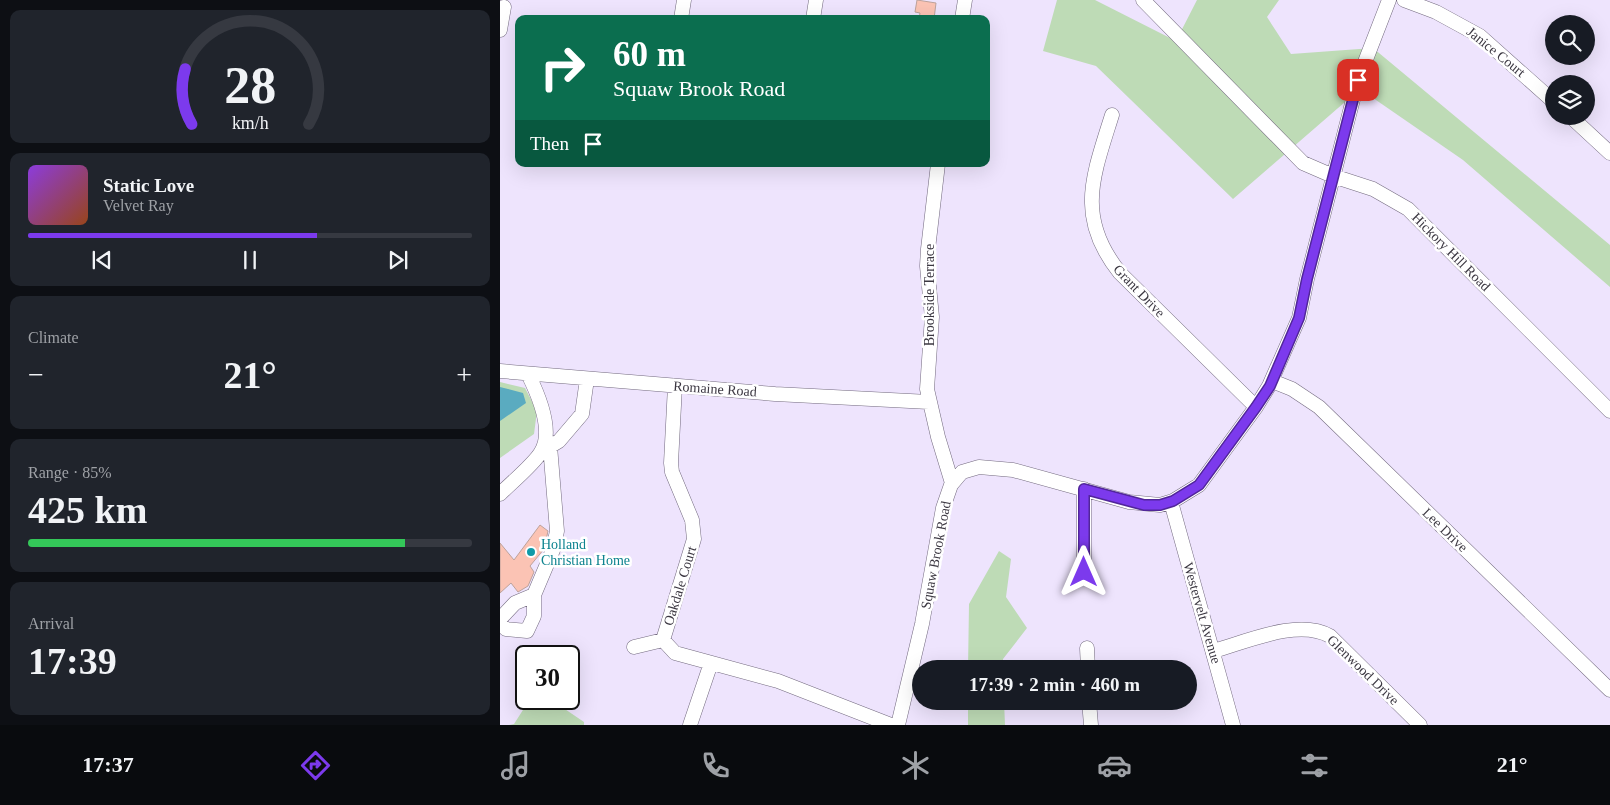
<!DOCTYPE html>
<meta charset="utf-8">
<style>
:root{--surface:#171b24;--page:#20242c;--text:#f1f3f6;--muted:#9ea1a6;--line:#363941;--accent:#7c3aed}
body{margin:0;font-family:"Times New Roman",serif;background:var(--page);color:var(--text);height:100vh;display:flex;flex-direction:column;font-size:19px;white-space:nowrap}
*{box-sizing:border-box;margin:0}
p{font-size:16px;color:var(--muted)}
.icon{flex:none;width:28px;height:28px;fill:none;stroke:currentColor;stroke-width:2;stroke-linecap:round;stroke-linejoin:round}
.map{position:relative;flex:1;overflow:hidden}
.details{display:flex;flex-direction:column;gap:10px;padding:10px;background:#0d0f14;width:500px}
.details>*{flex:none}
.hud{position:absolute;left:15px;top:15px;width:475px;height:152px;border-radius:10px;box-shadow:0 5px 20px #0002;background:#0b6e4f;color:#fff;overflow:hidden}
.tools{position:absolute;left:1045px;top:15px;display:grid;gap:10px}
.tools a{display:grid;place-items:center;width:50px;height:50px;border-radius:50%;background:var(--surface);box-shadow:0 5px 20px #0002;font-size:25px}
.speed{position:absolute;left:15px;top:645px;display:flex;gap:10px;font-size:25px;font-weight:700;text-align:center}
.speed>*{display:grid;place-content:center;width:65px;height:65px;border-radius:50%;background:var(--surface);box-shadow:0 5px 20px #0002;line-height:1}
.speed .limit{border:2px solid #111;border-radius:8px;background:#fff;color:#111}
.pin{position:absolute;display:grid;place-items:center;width:42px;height:42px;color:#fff;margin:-21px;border-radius:10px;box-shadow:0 2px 8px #0006}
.me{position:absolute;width:55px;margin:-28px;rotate:0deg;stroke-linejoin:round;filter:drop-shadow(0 0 4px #0008)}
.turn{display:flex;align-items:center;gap:18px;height:105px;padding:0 15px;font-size:22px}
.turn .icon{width:65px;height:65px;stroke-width:2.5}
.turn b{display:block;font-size:35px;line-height:42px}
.then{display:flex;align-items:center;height:48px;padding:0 15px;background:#0003;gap:10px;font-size:19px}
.big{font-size:38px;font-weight:600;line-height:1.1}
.details .tile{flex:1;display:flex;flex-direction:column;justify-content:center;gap:8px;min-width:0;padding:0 18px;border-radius:10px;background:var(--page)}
.details .dial{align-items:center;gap:0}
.dial svg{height:130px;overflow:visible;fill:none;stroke:var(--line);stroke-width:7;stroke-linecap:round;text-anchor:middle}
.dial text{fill:var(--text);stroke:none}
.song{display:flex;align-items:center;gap:15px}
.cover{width:60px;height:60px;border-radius:8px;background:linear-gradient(135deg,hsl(270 70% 55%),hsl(20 70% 35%))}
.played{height:5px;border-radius:2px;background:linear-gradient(90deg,var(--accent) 65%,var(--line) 65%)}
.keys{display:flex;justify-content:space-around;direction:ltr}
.heat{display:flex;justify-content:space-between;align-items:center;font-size:28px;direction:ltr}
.charge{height:8px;border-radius:4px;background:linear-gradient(90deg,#34c759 85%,var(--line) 0)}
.trip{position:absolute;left:412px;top:660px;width:285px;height:50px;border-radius:25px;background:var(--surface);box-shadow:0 5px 20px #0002;font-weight:600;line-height:50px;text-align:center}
.menu{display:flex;height:80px;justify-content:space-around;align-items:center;background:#090b0e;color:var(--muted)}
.menu .icon{width:35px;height:35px}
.menu .on{color:var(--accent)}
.menu b{font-size:22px;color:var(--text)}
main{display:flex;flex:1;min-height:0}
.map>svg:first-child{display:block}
</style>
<main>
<section class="details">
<div class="tile dial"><svg viewBox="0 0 100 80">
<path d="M14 69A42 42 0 1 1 86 69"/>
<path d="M14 69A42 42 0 0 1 10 35" stroke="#7c3aed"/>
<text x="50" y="56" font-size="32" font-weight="700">28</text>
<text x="50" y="72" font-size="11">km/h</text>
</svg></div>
<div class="tile">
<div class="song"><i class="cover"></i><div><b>Static Love</b><p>Velvet Ray</p></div></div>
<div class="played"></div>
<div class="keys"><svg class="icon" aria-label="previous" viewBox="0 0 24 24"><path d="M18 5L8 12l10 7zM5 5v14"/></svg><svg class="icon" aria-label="pause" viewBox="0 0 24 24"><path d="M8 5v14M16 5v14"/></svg><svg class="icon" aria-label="next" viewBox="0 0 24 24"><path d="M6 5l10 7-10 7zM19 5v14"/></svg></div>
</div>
<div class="tile"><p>Climate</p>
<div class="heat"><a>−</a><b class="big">21°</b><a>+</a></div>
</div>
<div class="tile"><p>Range · 85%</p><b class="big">425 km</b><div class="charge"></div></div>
<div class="tile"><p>Arrival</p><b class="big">17:39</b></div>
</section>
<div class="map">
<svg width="1110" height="725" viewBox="0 0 1110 725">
<rect width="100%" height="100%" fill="#eee4fd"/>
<path fill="#bedbb6" d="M557 0H595L676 41 697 0H779L767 17 791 54 873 48 1110 245V287L963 160 860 89 733 199 596 66 543 51Z
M0 382 25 388 37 411 34 434 0 458Z
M499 551 511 559 506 597 527 628 503 659V669H468L469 604Z
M30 699H50L84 722V725H9L14 724Z
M468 701H504L505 725H468Z"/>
<path fill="#5aabc0" d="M0 387 23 393 26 403 0 421Z"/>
<path fill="#fbc3b4" stroke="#bda29b" d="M417 0 436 3 434 19H419L420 13 415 12Z
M40 525 48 531 44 549 30 566 34 572 28 586 18 592 11 583 0 593V543L14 560Z"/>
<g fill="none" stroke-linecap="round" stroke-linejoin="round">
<g stroke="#736a7f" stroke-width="15">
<path id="minor" d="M643 0 803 163 833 176 873 189 908 209 1110 411
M904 0 936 12 980 36 1054 102
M181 19 184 0
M313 19 316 0
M462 19 465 0
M0 30 4 7
M612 115C593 176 575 217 620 273L756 407
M1070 116 1110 153
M438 164 428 249 427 266 432 317 427 389 438 437 452 483
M0 371 275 394 429 402
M772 381 792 389 819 407 1110 690
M44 450 59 441 82 414 87 379
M584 489V572
M0 494C11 483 34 464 41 452 54 431 38 394 28 374
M671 502 733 725
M0 619 15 603 34 595
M0 624 6 629 27 631 34 616V595L53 550 57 531 50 446
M163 640 194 539 192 520 172 472 171 463 175 386
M134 647 163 640 175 653 278 681 391 725
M587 648 588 669
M713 651C746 642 798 618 830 636L920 725
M589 701 591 725
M190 725 211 663
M398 725 422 624 443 508 451 485 462 472 479 467 513 470 629 502 660 505 673 501 699 485 756 407 769 386 799 318 807 279 858 80 889 0"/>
</g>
<use href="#minor" stroke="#fff" stroke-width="14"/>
</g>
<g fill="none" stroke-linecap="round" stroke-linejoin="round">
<g stroke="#51269a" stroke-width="12">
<path id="route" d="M584 572V489L644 505H660L673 501 699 485 756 407 770 386 799 318 807 279 858 80"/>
</g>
<use href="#route" stroke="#7c3aed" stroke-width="9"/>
</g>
<circle fill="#0f9aa8" stroke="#fff" stroke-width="2" cx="31" cy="552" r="5"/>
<g text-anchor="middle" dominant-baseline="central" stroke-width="5" stroke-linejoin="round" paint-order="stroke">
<g font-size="14" fill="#3c3842" stroke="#fff">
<text transform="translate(996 52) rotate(39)">Janice Court</text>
<text transform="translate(951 252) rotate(45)">Hickory Hill Road</text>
<text transform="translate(639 291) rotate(46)">Grant Drive</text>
<text transform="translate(429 295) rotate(-90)">Brookside Terrace</text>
<text transform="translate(215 389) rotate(4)">Romaine Road</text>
<text transform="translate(945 530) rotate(44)">Lee Drive</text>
<text transform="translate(436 555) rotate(-79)">Squaw Brook Road</text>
<text transform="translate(180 586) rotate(-73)">Oakdale Court</text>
<text transform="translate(702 613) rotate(74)">Westervelt Avenue</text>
<text transform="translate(863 670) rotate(44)">Glenwood Drive</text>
</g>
<g font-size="14" fill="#0d838f" stroke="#fff" text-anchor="start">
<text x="41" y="544">Holland<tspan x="41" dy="16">Christian Home</tspan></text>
</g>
</g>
</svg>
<div class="tools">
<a><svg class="icon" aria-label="search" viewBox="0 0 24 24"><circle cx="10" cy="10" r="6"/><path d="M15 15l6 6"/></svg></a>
<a><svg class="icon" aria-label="layers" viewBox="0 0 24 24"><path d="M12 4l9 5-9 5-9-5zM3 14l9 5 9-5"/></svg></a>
</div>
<div class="speed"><div class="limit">30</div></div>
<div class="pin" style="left:858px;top:80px;background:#d93025"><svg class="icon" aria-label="arrive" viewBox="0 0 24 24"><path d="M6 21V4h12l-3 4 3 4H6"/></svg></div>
<svg class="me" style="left:584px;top:572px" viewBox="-20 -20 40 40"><path d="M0-17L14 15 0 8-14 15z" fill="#7c3aed" stroke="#fff" stroke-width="4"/></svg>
<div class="trip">17:39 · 2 min · 460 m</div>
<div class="hud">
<div class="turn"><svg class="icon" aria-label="right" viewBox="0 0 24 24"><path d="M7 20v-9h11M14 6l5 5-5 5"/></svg><div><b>60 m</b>Squaw Brook Road</div></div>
<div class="then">Then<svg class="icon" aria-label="arrive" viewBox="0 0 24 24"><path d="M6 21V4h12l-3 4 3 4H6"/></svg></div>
</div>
</div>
</main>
<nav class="menu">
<b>17:37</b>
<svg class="icon on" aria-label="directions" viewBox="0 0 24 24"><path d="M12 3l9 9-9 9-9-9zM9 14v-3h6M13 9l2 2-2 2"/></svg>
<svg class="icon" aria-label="music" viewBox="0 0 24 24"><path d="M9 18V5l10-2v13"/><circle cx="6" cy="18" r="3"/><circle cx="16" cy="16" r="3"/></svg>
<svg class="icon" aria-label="phone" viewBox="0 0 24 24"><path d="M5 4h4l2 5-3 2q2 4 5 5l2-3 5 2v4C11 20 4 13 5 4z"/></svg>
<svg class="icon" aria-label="climate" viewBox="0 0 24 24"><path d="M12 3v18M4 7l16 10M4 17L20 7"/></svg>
<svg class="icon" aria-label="car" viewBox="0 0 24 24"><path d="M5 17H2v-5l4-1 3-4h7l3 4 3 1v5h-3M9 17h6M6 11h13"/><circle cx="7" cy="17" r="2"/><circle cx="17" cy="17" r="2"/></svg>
<svg class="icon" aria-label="filters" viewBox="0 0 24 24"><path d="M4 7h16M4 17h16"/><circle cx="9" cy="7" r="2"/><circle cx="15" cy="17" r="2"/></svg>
<b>21°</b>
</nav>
